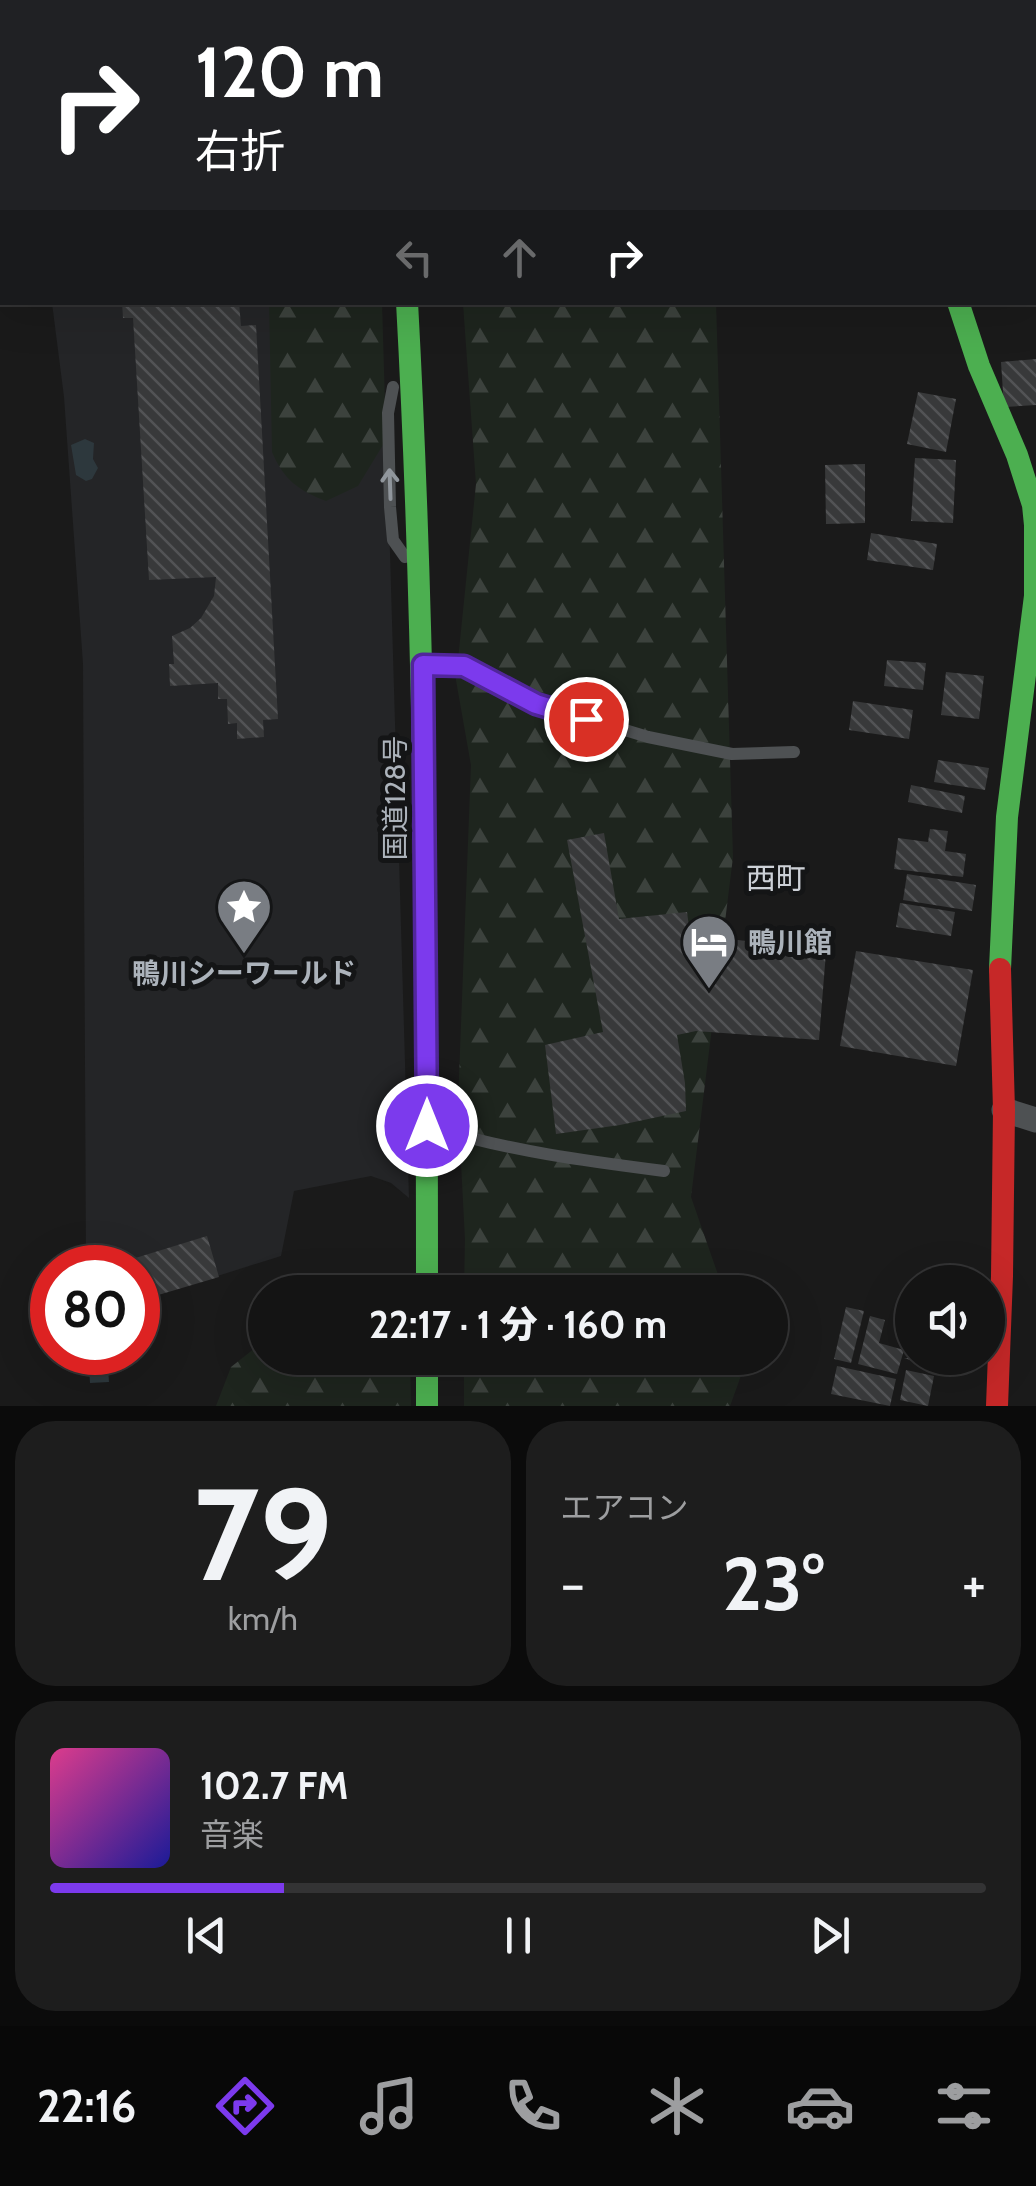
<!DOCTYPE html>
<html lang="ja">
<meta charset="utf-8">
<style>
:root{--surface:#141414;--page:#1d1d1d;--text:#f1f3f6;--muted:#9d9ea0;--line:#333334;--accent:#7c3aed}
body{margin:0;font-family:Cabin,"Noto Sans JP",sans-serif;background:var(--page);color:var(--text);height:100vh;display:flex;flex-direction:column;font-size:38px;white-space:nowrap}
*{box-sizing:border-box;margin:0}
p{font-size:32px;color:var(--muted)}
.icon{flex:none;width:55px;height:55px;fill:none;stroke:currentColor;stroke-width:2;stroke-linecap:round;stroke-linejoin:round}
.map{position:relative;height:1406px;overflow:hidden}
.drawer{display:flex;flex-direction:column;gap:15px;padding:15px;background:#0b0b0b;flex:1}
.drawer>*{flex:none}
.top-card{position:absolute;left:0px;top:0px;width:1038px;height:305px;box-shadow:0 10px 40px #0002,0 0 0 2px var(--line);background:#202124;color:#fff;overflow:hidden}
.tools{position:absolute;left:895px;top:1265px;display:grid;gap:20px}
.tools a{display:grid;place-items:center;width:110px;height:110px;border-radius:50%;background:var(--surface);box-shadow:0 10px 40px #0002,0 0 0 2px var(--line);font-size:50px}
.speed{position:absolute;left:30px;top:1245px;display:flex;gap:20px;font-size:50px;font-weight:700;text-align:center}
.speed>*{display:grid;place-content:center;width:130px;height:130px;border-radius:50%;background:var(--surface);box-shadow:0 10px 40px #0002,0 0 0 2px var(--line);line-height:1}
.speed .limit{border:15px solid #d22;background:#fff;color:#111}
.pin{position:absolute;display:grid;place-items:center;width:85px;height:85px;color:#fff;margin:-42px;border:5px solid #fff;border-radius:50%;box-shadow:0 2px 10px #0007}
.me{position:absolute;width:110px;margin:-55px;rotate:0deg;stroke-linejoin:round;filter:drop-shadow(0 0 8px #0008)}
.turn{display:flex;align-items:center;gap:35px;height:210px;padding:0 30px;font-size:45px}
.turn .icon{width:130px;height:130px;stroke-width:2.5}
.turn b{display:block;font-size:70px;line-height:85px}
.lanes{display:flex;align-items:center;height:95px;padding:0 30px;background:#0003;justify-content:center;gap:50px;direction:ltr}
.lanes .off{opacity:.35}
.big{font-size:75px;font-weight:800;line-height:1.1}
.drawer .tile{flex:1;display:flex;flex-direction:column;justify-content:center;gap:15px;min-width:0;padding:0 35px;border-radius:40px;background:var(--page)}
.drawer .dial{align-items:center;gap:0}
.dial b{font-size:130px;line-height:1}
.song{display:flex;align-items:center;gap:30px}
.cover{width:120px;height:120px;border-radius:15px;background:linear-gradient(135deg,hsl(330 70% 55%),hsl(240 70% 35%))}
.played{height:10px;border-radius:5px;background:linear-gradient(90deg,var(--accent) 25%,var(--line) 25%)}
.keys{display:flex;justify-content:space-around;direction:ltr}
.heat{display:flex;justify-content:space-between;align-items:center;font-size:55px;direction:ltr}
.drawer .tiles{flex:1;display:grid;gap:15px;grid-template-columns:1fr 1fr}
.tile:last-child{grid-column:span 2}
.trip{position:absolute;left:248px;top:1275px;width:540px;height:100px;border-radius:50px;background:var(--surface);box-shadow:0 10px 40px #0002,0 0 0 2px var(--line);font-weight:800;line-height:100px;text-align:center}
.dock{display:flex;height:160px;justify-content:space-around;align-items:center;background:#080808;color:var(--muted)}
.dock .icon{width:70px;height:70px}
.dock .selected{color:var(--accent)}
.dock b{font-size:45px;color:var(--text)}
.map>svg:first-child{display:block}
</style>
<div class="map">
<svg width="1036" height="1406" viewBox="0 0 1036 1406">
<defs>
<pattern id="forest-firs" width="22" height="20" patternUnits="userSpaceOnUse" patternTransform="scale(2.5)"><rect width="22" height="20" fill="#1e251e"/><path d="M5 1l3.5 6h-7zM16 11l3.5 6h-7z" fill="#3c423d"/></pattern>
<pattern id="building-back-hatch" width="6" height="6" patternUnits="userSpaceOnUse" patternTransform="scale(2.5)"><rect width="6" height="6" fill="#38393a"/><path d="M-1 5l2 2M0 0l6 6M5-1l2 2" fill="none" stroke="#525355"/></pattern>
</defs>
<rect width="100%" height="100%" fill="#1a1a1a"/>
<path fill="#242527" d="M25 0H360L361 2H25Z
M52 303H378L387 451 409 1198 391 1183 371 1176 294 1191 281 1256 138 1301V1268L86 1267 83 664 64 397Z"/>
<path fill="url(#forest-firs)" d="M442 0H706V2H443Z
M269 303H382L386 440 358 486 326 501C298 490 284 480 272 452Z
M463 303H716L733 857 691 1197 724 1292H464L465 1239 458 1104 471 765 456 680 476 484Z
M265 1340V1358H410L411 1406H216L231 1367Z
M464 1358H746L747 1359 730 1406H464Z"/>
<path fill="#2d383d" d="M85 439 94 443 93 459 98 468 92 479 86 481 76 475 71 445Z
M88 1353H107L109 1382 90 1383Z"/>
<path fill="url(#building-back-hatch)" d="M122 302H239L241 326 256 325 278 719 263 720 264 737 237 739V723L228 724 227 699H218V683L170 686 169 664H174L172 636 190 628 201 618 214 596 216 577 149 580 133 318H123Z
M1036 359V405L1004 407 1001 362Z
M918 392 956 399 946 452 907 444Z
M915 458 956 460 953 523 911 521Z
M865 464V523L826 524 825 465Z
M871 533 937 544 933 570 867 560Z
M887 660 926 663 923 690 884 686Z
M946 672 984 676 979 719 941 715Z
M853 701 913 710 909 739 849 730Z
M938 760 989 768 985 790 934 782Z
M911 785 965 796 962 813 908 802Z
M930 829 948 831 945 851 966 854 963 877 894 869 898 838 928 842Z
M604 833 619 919 687 912 690 934 778 945 782 937 802 941 801 950 826 952 819 1040 696 1031 677 1035 685 1083 686 1111 620 1125 556 1134 545 1045 603 1032 567 840Z
M907 874 976 885 972 911 903 900Z
M900 903 955 912 951 936 896 927Z
M856 951 973 970 956 1066 840 1046Z
M207 1236 219 1277 138 1301V1268H103Z
M926 1275 953 1281V1282H924Z
M846 1307 864 1311 851 1363 834 1359Z
M870 1316 885 1320 879 1343 904 1350 897 1374 858 1364Z
M904 1358H931L929 1366Z
M837 1366 896 1379 890 1406 831 1394Z
M906 1370 934 1376 928 1406 900 1400Z"/>
<g fill="none" stroke-linecap="round" stroke-linejoin="round">
<path stroke="#4e5153" stroke-width="12" d="M1035 29H1036
M393 387 388 413 390 507 393 540 405 557
M430 665 464 666 536 703 648 737 732 754 794 752
M434 1128C510 1151 586 1161 664 1171"/>
<path stroke="#4e5153" stroke-width="25" d="M962 2V0
M1004 1110 1036 1120"/>
<path stroke="#4caf50" stroke-width="22" d="M407 302C425 632 427 962 427 1292
M958 302 979 366 1017 455 1033 505 1035 525V596L1007 817 1000 969
M427 1358V1406"/>
<path stroke="#ffc107" stroke-width="22" d="M390 0V2"/>
<path stroke="#c62828" stroke-width="22" d="M997 1406 1002 1276 1004 1110 1000 969"/>
</g>
<defs><path id="oneway-shaft" d="M-6 0H5M1.5-3L5.5 0L1.5 3" fill="none" stroke-width="1.6" stroke-linecap="round" stroke-linejoin="round" transform="scale(2.5)"/></defs>
<use stroke="#90969c" href="#oneway-shaft" transform="translate(390 484) rotate(-92)"/>
<g fill="none" stroke-linecap="round" stroke-linejoin="round">
<g stroke="#51269a" stroke-width="25">
<path id="route" d="M427 1126 423 665 464 666 536 704 586 719"/>
</g>
<use href="#route" stroke="#7c3aed" stroke-width="18"/>
</g>
<defs>
<g id="sight-pin" transform="scale(2.875)"><path d="M0 17L-7.5 6A9.5 9.5 0 1 1 7.5 6Z" fill="#797d83" stroke="#141516"/><path d="M0-6L1.8-2.2L6-1.7L2.9 1.2L3.7 5.4L0 3.3L-3.7 5.4L-2.9 1.2L-6-1.7L-1.8-2.2Z" fill="#fff"/></g>
<g id="hotel-pin" transform="scale(2.875)"><path d="M0 17L-7.5 6A9.5 9.5 0 1 1 7.5 6Z" fill="#797d83" stroke="#141516"/><path d="M-6-4.5h1.5V1H6V5H4.5V3h-9V5H-6ZM-4 0a1.8 1.8 0 1 1 3.6 0ZM.5 0V-2.5h3Q6-2.5 6 0Z" fill="#fff"/></g>
</defs>
<g fill-rule="evenodd">
<use href="#sight-pin" x="244" y="907"/>
<use href="#hotel-pin" x="709" y="942"/>
</g>
<g text-anchor="middle" dominant-baseline="central" stroke-width="10" stroke-linejoin="round" paint-order="stroke">
<g font-size="28" fill="#acb3bb" stroke="#141516">
<text transform="translate(395 798) rotate(-90)">国道128号</text>
</g>
<g font-size="28" font-weight="bold" fill="#acb3bb" stroke="#141516" text-anchor="start">
<text x="748" y="942">鴨川館</text>
<text x="244" y="973" text-anchor="middle">鴨川シーワールド</text>
</g>
<g font-size="30" fill="#cdd1d7" stroke="#141516">
<text x="776" y="878">西町</text>
</g>
</g>
</svg>
<div class="tools">
<a><svg class="icon" aria-label="sound" viewBox="0 0 24 24"><path d="M4 9h4l5-4v14l-5-4H4zM17 9q2 3 0 6"/></svg></a>
</div>
<div class="speed"><div class="limit">80</div></div>
<div class="pin" style="left:586px;top:719px;background:#d93025"><svg class="icon" aria-label="arrive" viewBox="0 0 24 24"><path d="M6 21V4h12l-3 4 3 4H6"/></svg></div>
<svg class="me" style="left:427px;top:1126px" viewBox="-20 -20 40 40"><circle r="17" fill="#7c3aed" stroke="#fff" stroke-width="3"/><path d="M0-11L8 9 0 5-8 9z" fill="#fff"/></svg>
<div class="trip">22:17 · 1 分 · 160 m</div>
<div class="top-card">
<div class="turn"><svg class="icon" aria-label="right" viewBox="0 0 24 24"><path d="M7 20v-9h11M14 6l5 5-5 5"/></svg><div><b>120 m</b>右折</div></div>
<div class="lanes"><svg class="icon off" aria-label="left" viewBox="0 0 24 24"><path d="M17 20v-9H6M10 6l-5 5 5 5"/></svg><svg class="icon off" aria-label="ahead" viewBox="0 0 24 24"><path d="M12 20V5M6 11l6-6 6 6"/></svg><svg class="icon" aria-label="right" viewBox="0 0 24 24"><path d="M7 20v-9h11M14 6l5 5-5 5"/></svg></div>
</div>
</div>
<section class="drawer">
<div class="tiles">
<div class="tile dial"><b>79</b><p>km/h</p></div>
<div class="tile"><p>エアコン</p>
<div class="heat"><a>−</a><b class="big">23°</b><a>+</a></div>
</div>
<div class="tile">
<div class="song"><i class="cover"></i><div><b>102.7 FM</b><p>音楽</p></div></div>
<div class="played"></div>
<div class="keys"><svg class="icon" aria-label="previous" viewBox="0 0 24 24"><path d="M18 5L8 12l10 7zM5 5v14"/></svg><svg class="icon" aria-label="pause" viewBox="0 0 24 24"><path d="M8 5v14M16 5v14"/></svg><svg class="icon" aria-label="next" viewBox="0 0 24 24"><path d="M6 5l10 7-10 7zM19 5v14"/></svg></div>
</div>
</div>
</section>
<nav class="dock">
<b>22:16</b>
<svg class="icon selected" aria-label="directions" viewBox="0 0 24 24"><path d="M12 3l9 9-9 9-9-9zM9 14v-3h6M13 9l2 2-2 2"/></svg>
<svg class="icon" aria-label="music" viewBox="0 0 24 24"><path d="M9 18V5l10-2v13"/><circle cx="6" cy="18" r="3"/><circle cx="16" cy="16" r="3"/></svg>
<svg class="icon" aria-label="phone" viewBox="0 0 24 24"><path d="M5 4h4l2 5-3 2q2 4 5 5l2-3 5 2v4C11 20 4 13 5 4z"/></svg>
<svg class="icon" aria-label="climate" viewBox="0 0 24 24"><path d="M12 3v18M4 7l16 10M4 17L20 7"/></svg>
<svg class="icon" aria-label="car" viewBox="0 0 24 24"><path d="M5 17H2v-5l4-1 3-4h7l3 4 3 1v5h-3M9 17h6M6 11h13"/><circle cx="7" cy="17" r="2"/><circle cx="17" cy="17" r="2"/></svg>
<svg class="icon" aria-label="filters" viewBox="0 0 24 24"><path d="M4 7h16M4 17h16"/><circle cx="9" cy="7" r="2"/><circle cx="15" cy="17" r="2"/></svg>
</nav>
